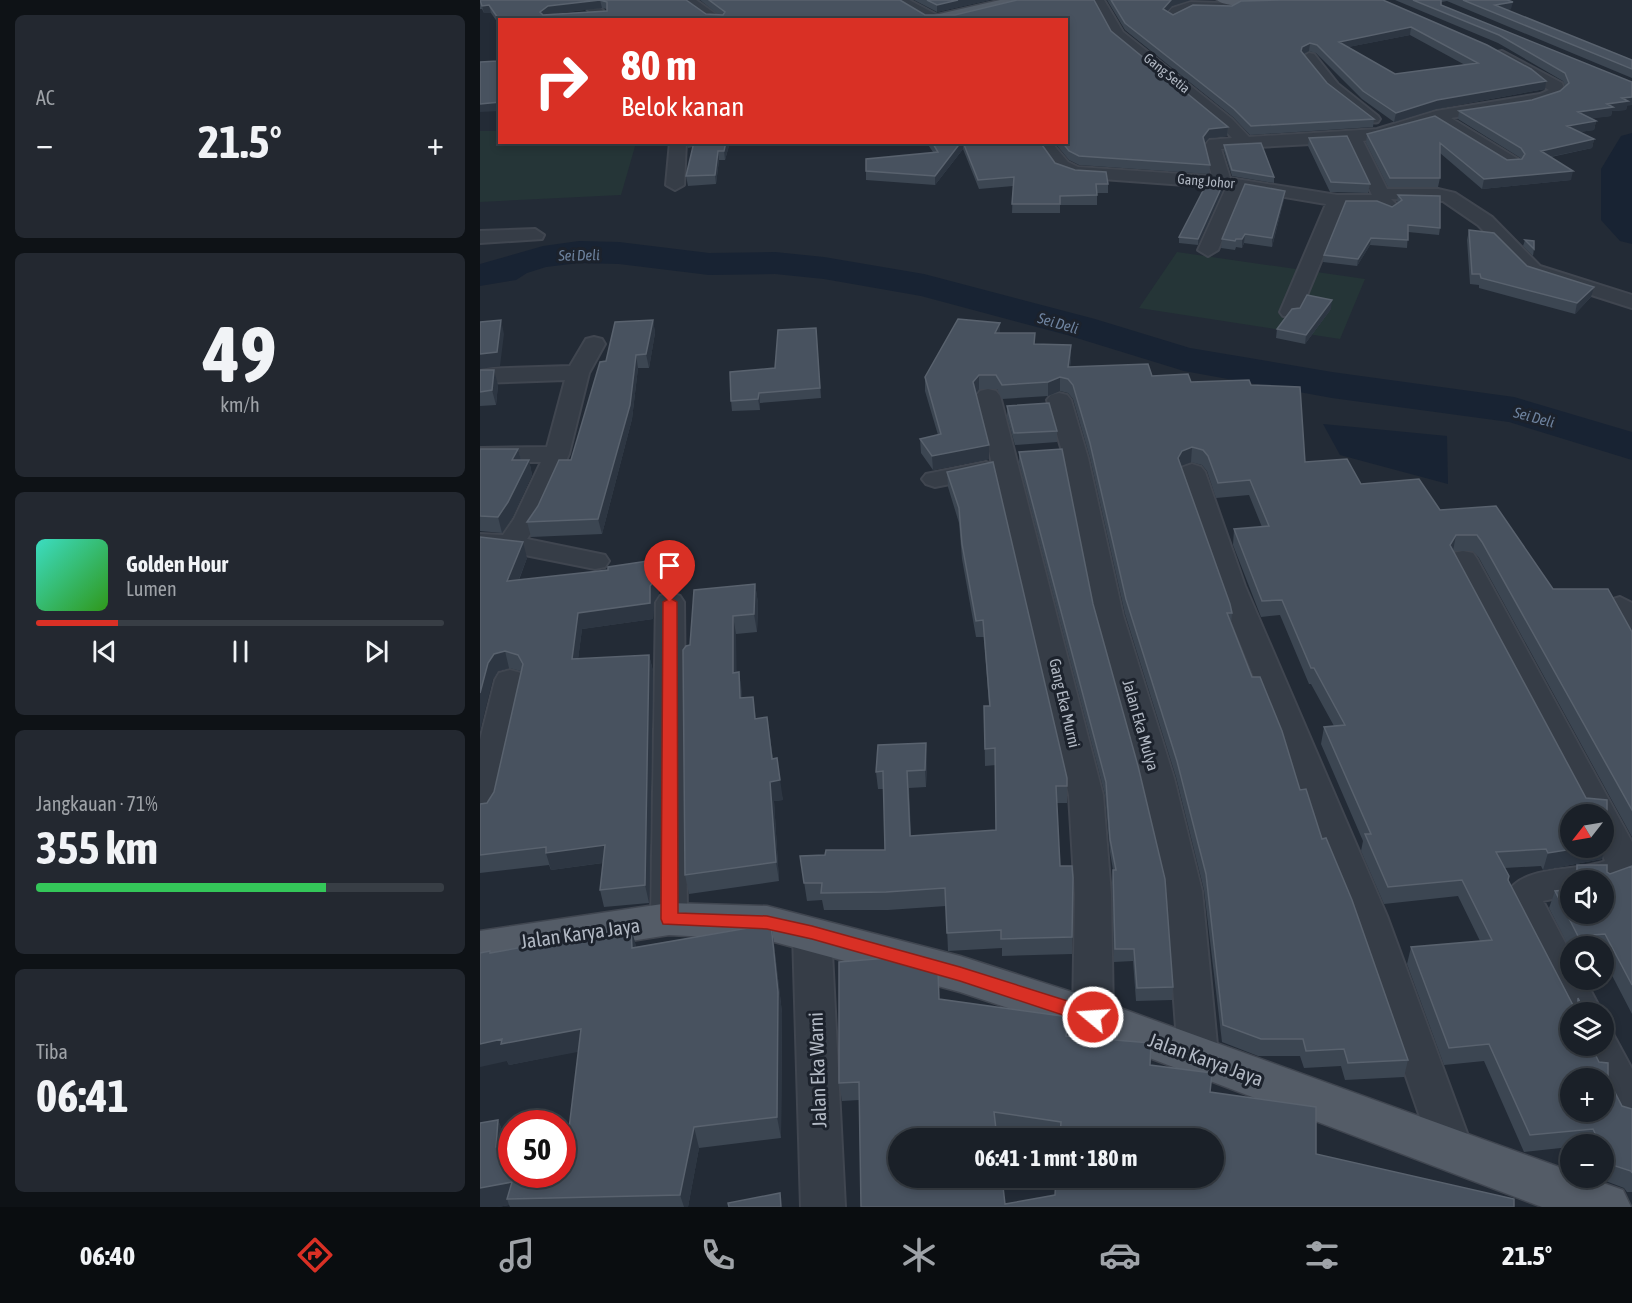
<!DOCTYPE html>
<html lang="id">
<meta charset="utf-8">
<style>
:root{--surface:#1a2028;--page:#232830;--text:#f1f3f6;--muted:#9fa3a8;--line:#383e45;--accent:#d93025}
body{margin:0;font-family:"Asap Condensed",sans-serif;background:var(--page);color:var(--text);height:100vh;display:flex;flex-direction:column;font-size:22px;white-space:nowrap}
*{box-sizing:border-box;margin:0}
p{font-size:20px;color:var(--muted)}
.icon{flex:none;width:33px;height:33px;fill:none;stroke:currentColor;stroke-width:2;stroke-linecap:round;stroke-linejoin:round}
.map{position:relative;flex:1;overflow:hidden}
.sheet{display:flex;flex-direction:column;gap:15px;padding:15px;background:#0e1216;width:480px}
.sheet>*{flex:none}
.top-card{position:absolute;left:18px;top:18px;width:570px;height:126px;border-radius:0px;box-shadow:0 3px 9px #0003,0 0 0 2px var(--line);background:#d93025;color:#fff;overflow:hidden}
.needle{width:39px;rotate:239deg}
.fabs{position:absolute;left:1080px;top:804px;display:grid;gap:12px}
.fabs a{display:grid;place-items:center;width:54px;height:54px;border-radius:50%;background:var(--surface);box-shadow:0 3px 9px #0003,0 0 0 2px var(--line);font-size:30px}
.speed{position:absolute;left:18px;top:1110px;display:flex;gap:12px;font-size:30px;font-weight:700;text-align:center}
.speed>*{display:grid;place-content:center;width:78px;height:78px;border-radius:50%;background:var(--surface);box-shadow:0 3px 9px #0003,0 0 0 2px var(--line);line-height:1}
.speed .limit{border:9px solid #d22;background:#fff;color:#111}
.pin{position:absolute;display:grid;place-items:center;width:51px;height:51px;color:#fff;margin:-62px -26px;border-radius:50% 50% 50% 0;rotate:-45deg;box-shadow:0 0 6px #0007}
.pin .icon{rotate:45deg}
.me{position:absolute;width:66px;margin:-33px;rotate:288deg;stroke-linejoin:round;filter:drop-shadow(0 0 4px #0008)}
.turn{display:flex;align-items:center;gap:21px;height:126px;padding:0 24px;font-size:27px}
.turn .icon{width:78px;height:78px;stroke-width:2.5}
.turn b{display:block;font-size:42px;line-height:51px}
.big{font-size:45px;font-weight:700;line-height:1.1}
.sheet .widget{flex:1;display:flex;flex-direction:column;justify-content:center;gap:9px;min-width:0;padding:0 21px;border-radius:9px;background:var(--page)}
.sheet .dial{align-items:center;gap:0}
.dial b{font-size:78px;line-height:1}
.song{display:flex;align-items:center;gap:18px}
.cover{width:72px;height:72px;border-radius:9px;background:linear-gradient(135deg,hsl(170 70% 55%),hsl(110 70% 35%))}
.played{height:6px;border-radius:3px;background:linear-gradient(90deg,var(--accent) 20%,var(--line) 20%)}
.keys{display:flex;justify-content:space-around;direction:ltr}
.heat{display:flex;justify-content:space-between;align-items:center;font-size:33px;direction:ltr}
.charge{height:9px;border-radius:4px;background:linear-gradient(90deg,#34c759 71%,var(--line) 0)}
.trip{position:absolute;left:408px;top:1128px;width:336px;height:60px;border-radius:30px;background:var(--surface);box-shadow:0 3px 9px #0003,0 0 0 2px var(--line);font-weight:700;line-height:60px;text-align:center}
.dock{display:flex;height:96px;justify-content:space-around;align-items:center;background:#0a0d10;color:var(--muted)}
.dock .icon{width:42px;height:42px}
.dock .selected{color:var(--accent)}
.dock b{font-size:27px;color:var(--text)}
main{display:flex;flex:1;min-height:0}
.map>svg:first-child{display:block}
</style>
<main>
<section class="sheet">
<div class="widget"><p>AC</p>
<div class="heat"><a>−</a><b class="big">21.5°</b><a>+</a></div>
</div>
<div class="widget dial"><b>49</b><p>km/h</p></div>
<div class="widget">
<div class="song"><i class="cover"></i><div><b>Golden Hour</b><p>Lumen</p></div></div>
<div class="played"></div>
<div class="keys"><svg class="icon" aria-label="previous" viewBox="0 0 24 24"><path d="M18 5L8 12l10 7zM5 5v14"/></svg><svg class="icon" aria-label="pause" viewBox="0 0 24 24"><path d="M8 5v14M16 5v14"/></svg><svg class="icon" aria-label="next" viewBox="0 0 24 24"><path d="M6 5l10 7-10 7zM19 5v14"/></svg></div>
</div>
<div class="widget"><p>Jangkauan · 71%</p><b class="big">355 km</b><div class="charge"></div></div>
<div class="widget"><p>Tiba</p><b class="big">06:41</b></div>
</section>
<div class="map">
<svg width="1152" height="1207" viewBox="0 0 1152 1207">
<rect width="100%" height="100%" fill="#232b36"/>
<path fill="#253537" d="M19 131 20 142 156 143 141 195 0 202V131Z
M697 252 885 279 860 339 659 308Z"/>
<path fill="#182333" d="M843 424 967 436 968 484 860 455Z"/>
<g fill="none" stroke-linecap="round" stroke-linejoin="round">
<path fill="#182333" fill-rule="evenodd" d="M1152 133V244L1140 241 1121 220V169L1141 136Z
M99 241 139 242 229 253 295 252 344 257 444 274 615 319 710 348 852 372 1034 397 1152 432V460L1029 422 852 398 704 371 587 335 441 296 344 279 295 274 229 275 139 264 99 263 66 267 47 273 36 280 0 286V264L63 246Z"/>
<g stroke="#404650" stroke-width="4">
<path id="minor" d="M98 0H112L133 20H118Z
M201 0H216L244 20H228Z
M413 0H429L463 18 449 20Z
M612 0H624L643 32 752 119 769 137 897 129 956 111 1060 94 1069 90 1017 58 1015 55 1017 52 1022 51 1082 83 1085 92 1069 101 971 118 1038 159 1041 163 1038 167H1026L954 122 905 137 883 141 907 189H958L975 193 1012 217 1060 266 1152 295V308L1046 274 998 225 963 201 911 199 919 207 910 212 897 206H864L820 312 817 316H803L800 312 846 204 763 190 738 250 728 256 718 250 746 188 595 177 576 170 554 142H571L588 162 598 167 732 176 724 147 729 140 752 138 740 125 632 37ZM867 142 892 195H857L750 178 741 149Z
M710 2 747 3 754 7 747 11 711 10 692 20 685 16 692 8Z
M829 53 834 54 858 84 898 116 900 119 898 122C876 128 834 74 822 57Z
M190 142H206L204 185 195 190 186 185Z
M55 229 64 235 62 239 0 243V231Z
M114 337 122 339 125 344 109 373 89 454 60 520 47 539 125 555 129 561 125 567 115 569 30 552 0 550V534L23 535 34 519 61 462H0V448L67 447 85 380 0 383V369L90 366 106 339Z
M508 389 516 391 520 396 623 795 631 895 633 1017 627 1028 613 1033 599 1028 593 1017 595 895 589 795 515 475 455 487 446 484 442 479 446 474 506 462 512 464 496 396 500 391Z
M579 393 587 395 591 400 608 458 643 615 694 778 722 891 738 1055 732 1067 718 1072 704 1067 698 1055 686 891 660 778 615 615 584 458 567 400 571 395Z
M712 464 721 467 725 472 765 586 907 916 994 1152 988 1166 973 1171 958 1166 952 1152 871 916 737 586 699 472 703 467Z
M983 551 993 553 997 559 1152 842V878L1124 889V880H1090V895L1063 901 1090 952V980H1105L1122 1012H1090V1024L1025 896C1043 863 1094 873 1125 861L1120 848H1124V814H1103L969 559 973 553Z
M190 593 200 596 204 602 207 919 202 929 189 933 176 929 171 919 176 602 180 596Z
M1140 597 1152 603V635L1142 632 1126 606 1130 600Z
M30 670 41 673 45 680 17 809 12 818 0 821V740L15 680 19 673Z
M332 919 345 923 351 933 365 1207H321L313 933 319 923Z
M1124 1031 1133 1034 1152 1069V1127L1137 1122 1124 1095V1078H1115L1099 1046H1124Z"/>
</g>
<g stroke="#404650" stroke-width="3">
<path id="major" d="M520 0H547L545 3 475 20H445L446 17Z
M737 0H813C805 9 745 9 737 0Z
M189 903 287 906 480 956 629 1004 1090 1171V1178H1109L1143 1190 1151 1207H1062L601 1032 480 992 287 940 189 935 0 965V931Z"/>
</g>
<use href="#minor" fill="#363d47" fill-rule="evenodd"/>
<use href="#major" fill="#545c67" fill-rule="evenodd"/>
</g>
<path fill="#3c4652" fill-rule="evenodd" d="M0 0H206L226 14 239 15 220 0H420L445 15H475L537 0H614L631 31 748 127 747 136 729 138 724 143 730 165 729 174 599 165 589 160 574 142H586V20H20V26L11 13H4L2 9H0ZM122 8 127 9V11L69 14Z
M434 0H510L457 12Z
M627 0H711L692 6 687 11 693 15 752 6 903 0 1065 89 956 109 914 122 882 99 836 53 829 51 824 54 847 83 894 119 893 127 770 135 753 117 645 30ZM930 35 985 65 915 74 868 47Z
M915 0H1027L1031 9 1027 10 1152 60V78L967 1 961 2V5L1152 82 1146 110 1132 111 1131 116 1111 118 1116 121 1114 130 1099 132 1114 139 1112 148 1071 157 1091 180 1002 189 960 153V178L958 187H908L886 143 887 134 955 116 1027 160 1041 159 1039 157 978 119 979 111 1052 100 1080 91 1085 86 1083 81 1018 43Z
M829 138 890 184 888 193 850 192 828 146Z
M207 142H250L245 160H239L236 184 208 186 206 176 213 147 208 148Z
M446 142H560L575 163 628 184V193H617V205H580V213H532L533 186 499 189 483 149 455 185 386 180V171L453 152Z
M744 145 794 177V183L752 176 744 151Z
M743 190 718 245 699 243V237Z
M918 195 960 228 959 235 928 232 927 248 890 245 877 266 843 262 844 255 918 203 917 201Z
M804 199 792 247 764 243 762 248 756 247 755 250 741 248 742 239Z
M989 230 1047 266 1111 297 1095 314 999 288V285L990 284 987 240Z
M1045 240 1054 249 1053 256 1043 246Z
M851 309 825 344 796 338 797 329Z
M173 320 175 333 169 368H158L152 419 122 534 51 537 47 522 91 460 126 361Z
M520 323V333L555 344 591 359 590 367 672 376 711 382 771 385 825 462 881 484 960 510 1073 589 1152 632V837L999 558 993 551H973L1106 798 1127 829 1125 836 1127 843 1122 859 1063 870 1061 866 1025 868 1028 880 1095 1008 1098 998 1105 1012H1090L1128 1079 1142 1106 1152 1109V1192H1147L1144 1188 1123 1180 1121 1178H1124V1144H1090V1147L1044 1152 1004 1061 964 1065 927 964 931 947 1000 941 978 896 904 904 881 851 883 841 841 744 844 727 854 726 831 684H829L800 615 781 617 753 545 754 529 782 527 769 495 736 498 727 471 722 465 711 462 701 466 752 613 751 624 772 677 820 790 842 839 928 1060 924 1077 865 1080 861 1066 824 1068 820 1056H778L742 1042 724 890 696 777 645 614 610 458 593 399 588 393 580 391 568 396 522 399 517 389H499L496 394 509 459 453 470 441 453 440 439 458 435 445 391V377Z
M336 328 341 398 280 403V410L252 411 251 401 295 368Z
M0 370 18 385 16 405 0 406Z
M527 406 577 431V442L535 445 527 417Z
M0 449H38L41 460H49L52 475 32 518 22 533 0 531Z
M539 452 613 604 693 987 692 1000 656 1001 653 961 634 962 632 883 633 870 630 852 625 795 539 463Z
M467 472 587 786V803H577L580 866 593 878 592 954 522 956V948L468 951 466 906 408 910H344L342 900 327 901 320 856 345 855 405 850 404 789H398L396 772 447 760 446 787 429 788 431 836 516 830V765L505 766 504 706H509L504 637H496L482 559 479 523 468 487Z
M0 537 47 558 39 580 178 576 179 594 174 602 173 619 102 629 98 659 169 655 173 671 169 903 124 907 120 890 123 863 71 870 69 865 0 873V804L7 803 14 792 41 671 29 668 18 671 13 679Z
M275 584 278 603 277 632 256 634V673L259 672 262 698 276 718 287 717 293 759 303 800 294 801 299 881 209 894 205 875 210 645Z
M1097 865 1127 872 1130 874 1152 866V1014L1124 960V946H1090V949L1069 908 1075 891H1080L1083 883 1093 880Z
M291 924 294 944 302 1013 301 1138 219 1148 208 1207H30L29 1205 18 1207H0L18 1120 26 1140 25 1146 87 1145 99 1051 29 1065 27 1061 10 951 11 953 151 928 156 947Z
M410 961 459 999 589 1036 670 1065 730 1092 836 1154 1034 1199 381 1207 379 1100 362 1101 359 1083ZM516 1130 574 1138H734L575 1195 525 1204Z"/>
<path fill="#2d3642" d="M120 0 122 8 70 14 62 20 60 12 68 6Z
M478 0H510L457 12V5Z
M691 0H711L692 6 683 16V9Z
M1033 2 1031 9 1013 12 1015 5Z
M9 5 11 13H4L2 6Z
M931 27 930 35 858 49 859 42Z
M830 43 829 51 821 55 822 47Z
M1066 81 1065 89 956 109 914 122 916 113 957 100Z
M1152 97V105L1147 106 1146 110 1132 111 1131 116 1096 121 1098 112 1127 104 1142 98Z
M20 102V111L0 112V104Z
M1116 121 1114 130 1085 134 1087 126Z
M748 127 747 136 729 138 722 146 723 137 729 129Z
M1114 139 1112 148 1059 159 1061 151Z
M246 142H250L245 160 244 151Z
M481 142H483V149L455 185V176Z
M238 151 239 160 236 184 235 175Z
M1093 171 1091 180 1002 189 1004 179Z
M743 184V190L718 245V239Z
M805 191 804 199 792 247V238Z
M765 234 764 243 762 248V239Z
M891 238 890 245 877 266 878 259Z
M1114 287 1111 297 1095 314 1097 303Z
M852 300 851 309 825 344 826 335Z
M21 320 24 334 20 366 0 369V354Z
M173 320 175 333 169 368 166 354Z
M520 323V337L515 333Z
M591 345V359L588 381V367Z
M156 355 158 368 152 419 122 534 118 519Z
M14 370 18 385 16 405 12 390Z
M499 375V389L494 397 493 382Z
M580 377V391L568 396V382Z
M279 393 280 403V410L278 399Z
M509 445V459L453 470 452 456Z
M712 447 711 462 701 466 697 473 698 458 702 451Z
M38 449 42 464 32 460Z
M49 460 52 475 32 518 22 533 18 517Z
M976 535 973 551 970 545Z
M43 542 47 558 32 597 27 581Z
M174 560 178 576 179 594 174 602 173 619 102 629 96 675 92 659 98 613Z
M275 584 278 603 277 632 274 614Z
M253 616 256 634 257 692 253 673Z
M25 651 29 668 18 671 13 679 0 731V693L8 663 14 654Z
M169 655 173 671 169 903 165 885Z
M259 672 262 691 263 718 260 698Z
M273 697 276 716 278 738 275 719Z
M287 717 290 736 295 779 292 759Z
M446 743 447 760 446 787 445 770Z
M297 758 303 800 294 801 299 881 296 862 290 782Z
M1124 843H1127L1122 859 1063 870 1068 853 1099 848H1124Z
M125 845 129 862 71 870 66 853Z
M291 924 294 944 302 1013 301 1138 297 1117Z
M151 928 157 949 152 948Z
M589 1017V1034L586 1054V1036Z
M101 1029 108 1050 29 1065 27 1061 0 1067V1044L22 1039Z
M18 1120 26 1140 24 1167 16 1147Z
M214 1127 219 1148 208 1207H204L200 1195Z
M32 1182 27 1199 29 1205 18 1207H0V1188Z"/>
<path fill="#48525f" stroke="#59626e" stroke-width="1.5" fill-rule="evenodd" d="M0 0H206L226 14 243 15 245 12 229 0H420L445 15H475L537 0H614L631 31 748 127 729 129 723 137 730 165 599 156 589 151 582 142H586V20H20V21L9 5 2 6ZM120 0 127 2V11L63 15 60 12 68 6Z
M447 0H478L457 5Z
M631 0H691L683 9 693 15 713 5 752 6 761 1 800 0H903L1007 45 1051 69 1066 81 957 100 916 113 883 91 837 45 830 43 822 47 821 51 847 83 894 119 771 126 754 109 645 23ZM931 27 998 63 915 74 859 42Z
M933 0H961V5L1152 82V97L1142 98 1148 101 1127 104 1133 107 1098 112 1116 121 1087 126 1114 139 1061 151 1093 171 1004 179 960 143V178H910L887 134 955 116 1027 160 1042 159 1045 154 1041 148 979 111 1052 100 1080 91 1089 83 1085 73 1019 35Z
M983 0H1027L1033 2 1015 5 1152 60V69Z
M20 58V102L0 104V62L18 61Z
M867 136 890 184 851 182 829 138Z
M214 142H246L244 151H238L235 175 206 176Z
M452 142H481L455 176 386 171V159L458 152Z
M483 142H560L575 163 595 170 626 172 628 184H616L617 195 580 196V204H532L534 177 498 180Z
M781 143 794 177 752 170 744 145Z
M727 183 743 184 718 239 699 237Z
M765 184 805 191 792 238 765 234 762 239H756L755 241 742 239Z
M918 195 960 196V228L928 225V240L891 238 878 259 844 255 866 201H897L912 207 922 200Z
M989 230 1014 233 1047 266 1114 287 1097 303 1001 278 1000 274H992Z
M1045 240 1054 241V249Z
M827 295 852 300 826 335 797 329 812 309 820 308Z
M478 319 520 323 515 333H555L554 344 591 345 588 367 668 364 672 376 708 374 711 382 769 380 771 385 820 387 825 462 867 459 881 484 939 479 960 510 1016 506 1073 589H1128L1152 632V810L1002 542 997 535H976L970 545 1106 798 1127 800V829L1124 832V814H1090V848H1099L1068 853 1066 849 1016 852 1029 876 1028 880 1095 1009 1098 1007V998L1105 1012H1090V1046H1111L1119 1062 1128 1063V1079L1142 1106 1152 1109V1173L1151 1171 1129 1164 1124 1151V1144H1120L1113 1129 1050 1135 1009 1044 969 1048 931 947 1012 940 982 880 908 887 885 834H891L844 727 865 725 834 668H831L802 600 782 601 754 529 789 526 770 480 738 483 728 456 723 450 712 447 702 451 698 458 750 604 752 613H747L772 677H780L802 731 820 790 826 789 842 839 846 838 872 900 928 1060 868 1063 864 1049 826 1051 823 1039H781L743 1025 726 874 697 761 646 599 610 443 593 385 588 379 580 377 568 382 522 385 516 375H499L493 382 509 445 452 456 440 439 461 434 445 377ZM1090 1078H1124V1112H1090Z
M21 320 17 352 0 354V322Z
M173 320 166 354 156 355 150 405 118 519 47 522 58 506 79 460H91L120 362 126 361 135 322Z
M336 328 340 388 279 393 278 399 251 401 250 372 295 368 298 330Z
M0 370H14L12 390 0 392Z
M569 403 577 431 534 433 527 406Z
M0 449H38L32 460H49L28 502 18 517 0 516Z
M582 449 613 604 658 766 685 879 693 987 657 988 654 949H635L633 870H636L630 839 626 782 539 452Z
M513 462 587 778V786H576L580 866H592L593 878 592 937 521 939V930L467 933 465 888 406 892 341 893 342 883H324L320 856 345 855 346 850H405L403 771 396 772 398 745 446 743 445 770 427 771 430 836 516 830 515 748 505 749 504 706H510L503 620 496 621 482 544 479 508 467 472Z
M0 537 43 542 27 581 128 570V567L174 560 176 578 170 586V603L98 613 92 659 169 655 165 885 120 890 125 845 66 853V847L0 855V804L7 803 14 792 43 664 38 655 25 651 14 654 8 663 0 693Z
M275 584 274 614 253 616V673L259 672 260 698 273 697 275 719 287 717 292 759 297 758 300 780 290 782 296 862 205 875 203 650 206 646 210 645 214 590Z
M1124 833 1127 843H1124Z
M1097 865H1127V872L1130 874 1152 866V985L1125 934 1098 936 1075 891 1086 890 1083 883 1090 881V914H1124V880H1093H1097Z
M291 924 298 992 297 1117 214 1127 200 1195 27 1199 32 1182 0 1188V1123L18 1120 16 1147 32 1146V1174H82V1145H87L101 1029 21 1044 22 1039 0 1044V953L10 951V953L151 928 152 948Z
M408 958 410 961H419L458 971 459 999 589 1017 586 1036 671 1043 670 1065 732 1073 730 1092 836 1107V1154L1034 1199V1207H381L379 1082 359 1083V962ZM514 1112 581 1122 580 1138H734V1178H576L575 1195 525 1204 522 1178H418V1138H517Z
M300 1193 301 1207H249L248 1203Z"/>
<path fill="#d93025" stroke="#8d1f18" stroke-width="1.5" d="M190 598 197 602 198 913 287 916 332 926 480 967 613 1009 620 1012 622 1017 620 1023 613 1025 480 981 332 939 287 929 183 924 181 919 183 602Z"/>
<g text-anchor="middle" dominant-baseline="central" stroke-width="6" stroke-linejoin="round" paint-order="stroke">
<g font-size="14" fill="#b1b8c3" stroke="#1c222c">
<text transform="translate(687 73) rotate(39)">Gang Setia</text>
<text transform="translate(726 181) rotate(5)">Gang Johor</text>
</g>
<g font-size="15" font-style="italic" fill="#6e839f" stroke="#1c222c">
<text transform="translate(99 255) rotate(-1)">Sei Deli</text>
<text transform="translate(578 323) rotate(16)">Sei Deli</text>
<text transform="translate(1054 417) rotate(15)">Sei Deli</text>
</g>
<g font-size="16" fill="#b1b8c3" stroke="#1c222c">
<text transform="translate(585 703) rotate(77)">Gang Eka Murni</text>
<text transform="translate(661 725) rotate(74)">Jalan Eka Mulya</text>
</g>
<g font-size="20" fill="#b1b8c3" stroke="#1c222c">
<text transform="translate(100 933) rotate(-8)">Jalan Karya Jaya</text>
<text transform="translate(726 1059) rotate(20)">Jalan Karya Jaya</text>
<text transform="translate(337 1070) rotate(-92)">Jalan Eka Warni</text>
</g>
</g>
</svg>
<div class="fabs">
<a><svg class="needle" viewBox="-14 -14 28 28"><path d="M0-13l5 13h-10z" fill="#e53935"/><path d="M0 13l5-13h-10z" fill="#9fa3a8"/></svg></a>
<a><svg class="icon" aria-label="sound" viewBox="0 0 24 24"><path d="M4 9h4l5-4v14l-5-4H4zM17 9q2 3 0 6"/></svg></a>
<a><svg class="icon" aria-label="search" viewBox="0 0 24 24"><circle cx="10" cy="10" r="6"/><path d="M15 15l6 6"/></svg></a>
<a><svg class="icon" aria-label="layers" viewBox="0 0 24 24"><path d="M12 4l9 5-9 5-9-5zM3 14l9 5 9-5"/></svg></a>
<a>+</a>
<a>−</a>
</div>
<div class="speed"><div class="limit">50</div></div>
<div class="pin" style="left:190px;top:602px;background:#d93025"><svg class="icon" aria-label="arrive" viewBox="0 0 24 24"><path d="M6 21V4h12l-3 4 3 4H6"/></svg></div>
<svg class="me" style="left:613px;top:1017px" viewBox="-20 -20 40 40"><circle r="17" fill="#d93025" stroke="#fff" stroke-width="3"/><path d="M0-11L8 9 0 5-8 9z" fill="#fff"/></svg>
<div class="trip">06:41 · 1 mnt · 180 m</div>
<div class="top-card">
<div class="turn"><svg class="icon" aria-label="right" viewBox="0 0 24 24"><path d="M7 20v-9h11M14 6l5 5-5 5"/></svg><div><b>80 m</b>Belok kanan</div></div>
</div>
</div>
</main>
<nav class="dock">
<b>06:40</b>
<svg class="icon selected" aria-label="directions" viewBox="0 0 24 24"><path d="M12 3l9 9-9 9-9-9zM9 14v-3h6M13 9l2 2-2 2"/></svg>
<svg class="icon" aria-label="music" viewBox="0 0 24 24"><path d="M9 18V5l10-2v13"/><circle cx="6" cy="18" r="3"/><circle cx="16" cy="16" r="3"/></svg>
<svg class="icon" aria-label="phone" viewBox="0 0 24 24"><path d="M5 4h4l2 5-3 2q2 4 5 5l2-3 5 2v4C11 20 4 13 5 4z"/></svg>
<svg class="icon" aria-label="climate" viewBox="0 0 24 24"><path d="M12 3v18M4 7l16 10M4 17L20 7"/></svg>
<svg class="icon" aria-label="car" viewBox="0 0 24 24"><path d="M5 17H2v-5l4-1 3-4h7l3 4 3 1v5h-3M9 17h6M6 11h13"/><circle cx="7" cy="17" r="2"/><circle cx="17" cy="17" r="2"/></svg>
<svg class="icon" aria-label="filters" viewBox="0 0 24 24"><path d="M4 7h16M4 17h16"/><circle cx="9" cy="7" r="2"/><circle cx="15" cy="17" r="2"/></svg>
<b>21.5°</b>
</nav>
